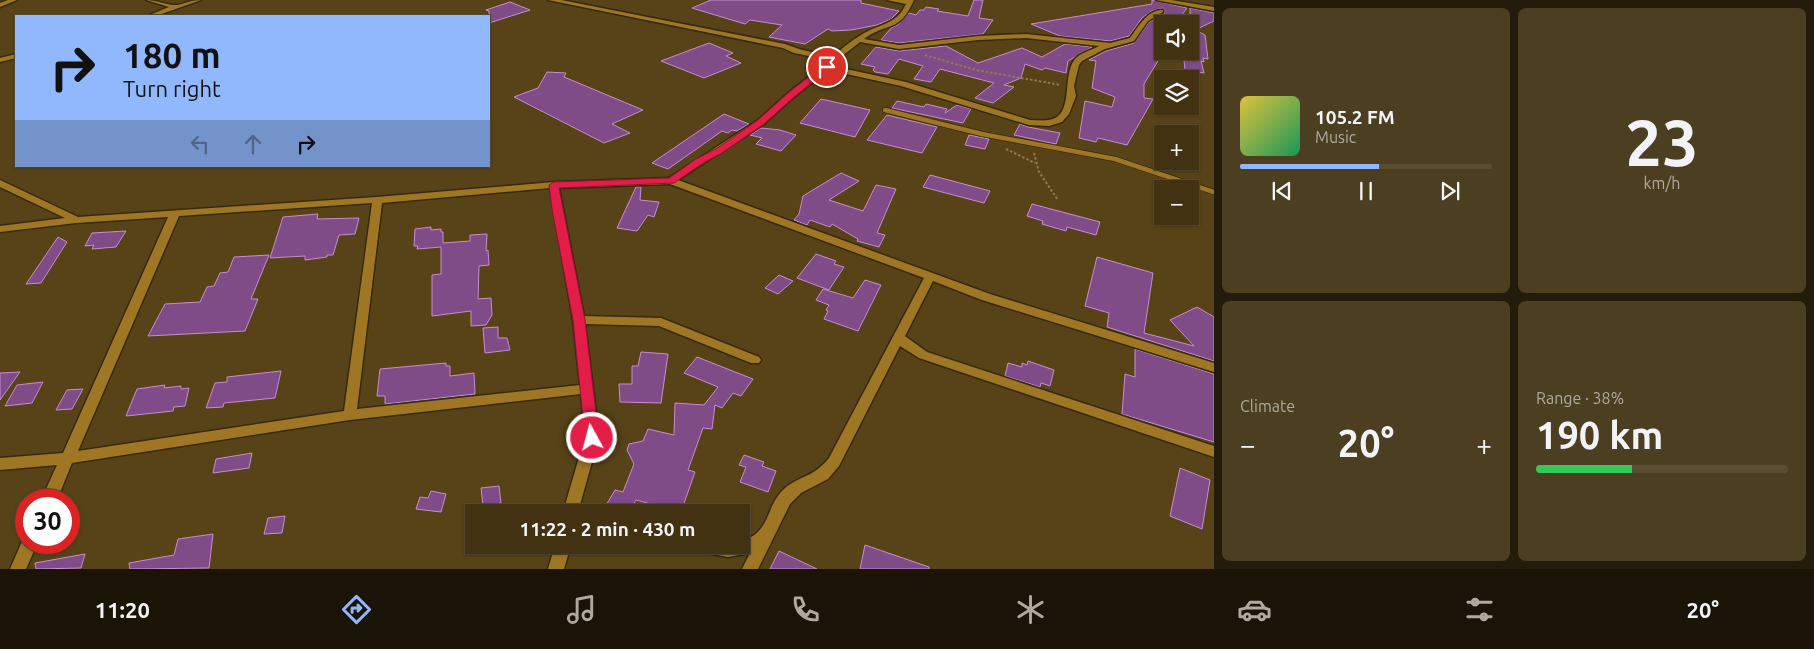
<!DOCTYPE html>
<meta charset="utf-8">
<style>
:root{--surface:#423212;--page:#4c3e20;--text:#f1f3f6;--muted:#aeaa9f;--line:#5a4d32;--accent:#91b8fd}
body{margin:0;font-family:Ubuntu,sans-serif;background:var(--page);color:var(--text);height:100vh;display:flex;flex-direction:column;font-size:19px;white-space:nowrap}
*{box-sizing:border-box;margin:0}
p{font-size:16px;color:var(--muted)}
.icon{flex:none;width:28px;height:28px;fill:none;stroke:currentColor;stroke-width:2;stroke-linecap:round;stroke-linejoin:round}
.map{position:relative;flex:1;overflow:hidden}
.panel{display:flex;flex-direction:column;gap:8px;padding:8px;background:#241c0a;width:600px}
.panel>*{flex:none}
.banner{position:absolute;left:15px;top:15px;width:475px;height:152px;border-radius:0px;box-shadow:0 1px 4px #0004,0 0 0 1px var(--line);background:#91b8fd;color:#111;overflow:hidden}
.controls{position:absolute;left:1154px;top:15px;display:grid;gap:10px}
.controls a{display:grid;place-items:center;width:45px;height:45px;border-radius:0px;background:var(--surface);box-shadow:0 1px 4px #0004,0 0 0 1px var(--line);font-size:25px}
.speed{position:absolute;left:15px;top:489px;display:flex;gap:10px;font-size:25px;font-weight:700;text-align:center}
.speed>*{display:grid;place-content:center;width:65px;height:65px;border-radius:50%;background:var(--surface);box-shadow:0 1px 4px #0004,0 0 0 1px var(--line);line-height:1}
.speed .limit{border:8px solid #d22;background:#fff;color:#111}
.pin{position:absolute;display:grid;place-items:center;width:42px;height:42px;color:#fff;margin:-21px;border:2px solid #fff;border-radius:50%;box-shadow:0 1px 5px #0007}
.me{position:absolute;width:55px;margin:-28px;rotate:353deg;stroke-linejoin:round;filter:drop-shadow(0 0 4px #0008)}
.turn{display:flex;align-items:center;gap:18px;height:105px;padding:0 25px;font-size:22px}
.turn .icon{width:65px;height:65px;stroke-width:2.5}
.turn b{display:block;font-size:35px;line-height:42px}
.lanes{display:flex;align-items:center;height:48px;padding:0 25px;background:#0003;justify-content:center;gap:25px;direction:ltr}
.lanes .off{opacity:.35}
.big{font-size:38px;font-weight:700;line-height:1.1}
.panel .card{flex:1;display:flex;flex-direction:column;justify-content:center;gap:8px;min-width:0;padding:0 18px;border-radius:8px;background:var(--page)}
.panel .dial{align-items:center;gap:0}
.dial b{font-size:65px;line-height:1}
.song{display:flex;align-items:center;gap:15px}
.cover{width:60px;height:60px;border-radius:8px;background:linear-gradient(135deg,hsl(50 70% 55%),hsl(150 70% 35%))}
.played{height:5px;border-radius:2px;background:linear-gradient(90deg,var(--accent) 55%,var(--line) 55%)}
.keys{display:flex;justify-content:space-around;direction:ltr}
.heat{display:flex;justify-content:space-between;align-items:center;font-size:28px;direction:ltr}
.charge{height:8px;border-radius:4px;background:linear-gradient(90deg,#34c759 38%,var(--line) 0)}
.panel .tiles{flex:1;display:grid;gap:8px;grid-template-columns:repeat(2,1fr)}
.trip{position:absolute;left:465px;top:504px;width:285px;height:50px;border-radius:0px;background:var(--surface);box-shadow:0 1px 4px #0004,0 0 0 1px var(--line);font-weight:700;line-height:50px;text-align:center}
.tab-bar{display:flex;height:80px;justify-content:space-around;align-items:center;background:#1a1407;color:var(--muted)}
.tab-bar .icon{width:35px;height:35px}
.tab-bar .selected{color:var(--accent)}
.tab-bar b{font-size:22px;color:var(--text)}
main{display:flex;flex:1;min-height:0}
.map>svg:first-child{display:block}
</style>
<main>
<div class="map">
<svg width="1214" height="569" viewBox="0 0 1214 569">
<rect width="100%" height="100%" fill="#584318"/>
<path fill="#7f4c88" stroke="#c58ece" d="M711 0H861V3L899 11 891 19 877 25 851 30 832 31 828 29 805 44 769 37 782 25 750 20 745 24 692 8Z
M974 0H983L979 18 993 20 983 34 899 43 881 40 891 28 899 24 909 13 916 15 920 10H924L926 7 939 9 937 11 968 16Z
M1152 0 1187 8 1175 24H1162V40L1154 51H1164L1144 84V98L1153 99 1127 145 1098 138 1096 142 1079 138 1085 101 1112 107 1115 97 1092 88 1096 61 1089 60 1106 51 1134 43 1149 22 1164 14 1165 10 1163 8 1152 11 1142 18 1129 36 1110 41 1060 36 1031 24 1152 4Z
M510 2 530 10 489 23V11L486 10Z
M1190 8 1214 13V21L1195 30 1205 35 1208 59 1203 58 1204 62 1201 61 1204 73 1185 70 1183 51H1190Z
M709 43 733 53 726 56 741 63 704 78 661 61Z
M1065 44 1092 47 1068 61 1066 73 1045 68 1042 70 1025 64 1021 78 1004 85 1014 87 993 103 975 98 994 83 940 69 931 82 914 79 923 66 899 59 888 74 875 72 873 70 875 67 861 64 876 47 899 51 946 46 978 63 1022 48 1042 57Z
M547 72 566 73 564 77 643 110 612 124 630 133 604 143 514 97 538 88Z
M821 99 870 110 855 137 800 123Z
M897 101 924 107 926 104 947 109 945 113 957 105 971 109 963 123 892 108Z
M724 114 749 124 737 131 732 130 728 133 722 131 668 169 652 163Z
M887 115 937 127 922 153 867 140Z
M1020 124 1028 127 1060 133 1056 144 1014 135Z
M761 128 780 130 796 135 781 151 756 144 762 138 750 135Z
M969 135 989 139 985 149 965 145Z
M841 173 859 181 829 200 863 211 876 185 896 189 877 233 885 235 879 247 857 241 858 239 832 224 830 227 810 220 807 225 794 220 799 214 803 196Z
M930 175 990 191 984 203 923 187Z
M636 187H641L640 200 659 202 654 217 648 215 637 231 617 228Z
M1032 204 1100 222 1096 235 1067 227 1066 231 1042 224 1043 221 1027 216Z
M318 214 317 219 359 218 355 234 339 235 333 255H327V257L305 260V256L270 258 283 217Z
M431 227V230L441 229V232H443V243L470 241V235L487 234 486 251 488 250 489 265 479 266 478 299 491 298 492 315 486 325 471 326V311L432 316V275L441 274V247L417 249 418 246H414L415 229Z
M126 231 116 247 92 249 94 245 85 246 92 233Z
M58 237 67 242 41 283 26 284Z
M816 254 836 261 834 264 844 267 829 290 797 278Z
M269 255 251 299H258L245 331 148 336 165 304 200 302 207 287 214 286 220 273 228 272 234 257Z
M1097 257 1153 273 1144 333 1194 346 1170 320 1197 307 1214 317V361L1107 327 1109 313 1085 306Z
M779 275 793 281 778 294 765 288Z
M865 280 881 285 858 331 824 319 828 311 826 310 829 305 816 300 823 289 853 298Z
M498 327V338H507L510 350 485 353 483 328Z
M1135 349 1214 374V442L1122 414 1125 374 1135 377Z
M641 352 668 354 661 403 620 402 619 384H632V366H638Z
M697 357 753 379 741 396 733 393 722 408 715 405 712 429 703 428 688 470 695 472 681 512 636 500 629 512H602L615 490 623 492 634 464 627 450 629 444 643 441 648 429 674 435 675 403 704 405 718 387 684 373Z
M1028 361 1054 370 1050 386 1041 383 1040 387 1005 376 1008 363 1022 367V363L1027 365Z
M446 363V366H450V376L474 373 475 394 385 404V396H377L380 369Z
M281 371 275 398 224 403 223 407 206 408 215 383 227 382V377Z
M20 372 0 400V373Z
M43 382 32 403 5 406 17 385Z
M165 385 164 388 181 386V389L189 388 185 406 174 407 173 411 126 416 137 389Z
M83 389 72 409 56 410 67 390Z
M252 453 249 468 213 473 216 459Z
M744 455 764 462 762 466 776 471 768 492 740 482 746 467 739 465Z
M1180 468 1210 480 1202 529 1170 516Z
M499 486 501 503 483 506 481 488Z
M431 491 446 494 441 512 416 509 420 497 428 498Z
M285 516 282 533 264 534 268 518Z
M213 534 209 568 130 569 129 563 174 555 178 539Z
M865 545 929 567V569H860Z
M779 551 817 569H770Z
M85 554 81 568 36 569 35 563Z"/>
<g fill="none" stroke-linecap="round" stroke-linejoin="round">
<g stroke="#372a11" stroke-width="6">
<path id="lane" d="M885 110 982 134 1115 159 1214 192"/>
</g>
<g stroke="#372a11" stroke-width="3">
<path id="street" d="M8 0H17L0 7V3Z
M146 0C156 0 169 6 178 5 186 3 192 0 201 0L156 16H147L169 7Z
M548 0H561L785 44 799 49 832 57C841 49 851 41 861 35 879 23 896 26 906 4L887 0H914C899 34 888 21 864 39L899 45 978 36 1026 34 1110 43 1130 38C1138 27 1148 9 1163 10V12L1148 21 1134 41 1105 49 1082 61 1079 65 1074 86 1076 96 1069 114 1062 122 1049 126 1029 125 901 86 828 70 794 97 764 124 678 180 990 294 1214 363V372L982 300 933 281 905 336 927 352 1214 446V457L919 358 900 346 839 466 828 479 801 493 790 504 758 569H742L750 553 728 557 692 550 690 545H741V542C773 530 764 508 784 489 800 475 813 478 829 458L924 278 670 184 559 188 584 316 661 318 759 357 761 360 759 363H751L659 326 585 324 599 437 578 512H563L585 437 581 394 350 420 72 463 57 500H41L57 465 0 470V458L63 453 168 217 76 223 0 232V226L65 218 0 187V180L78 217 377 197 554 182 669 178 758 120 788 93 824 65 828 60 794 53 783 48ZM1026 38 1099 46C1092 50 1080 53 1075 59 1061 76 1075 116 1049 120 1043 121 1036 120 1030 120L906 82 832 66 836 61 860 42 899 49 978 40ZM550 188 573 320 580 385 357 409 382 203ZM372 203 344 411 78 451 179 216Z
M1156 0H1171L1214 7V11Z
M16 54V58L0 62V58Z
M24 537H26V542H38L26 569H10Z
M555 545H571L564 569H548Z"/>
</g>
<path stroke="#8e7951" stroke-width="2" stroke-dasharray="2.5 2" stroke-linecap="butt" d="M925 55 976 70 1061 85
M1006 149 1035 163
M1034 153 1039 172 1058 200"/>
<use href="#lane" stroke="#9f7724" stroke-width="4.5"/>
<use href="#street" fill="#9f7724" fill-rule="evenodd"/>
</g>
<path fill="#e11d48" stroke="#92132f" d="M824 65 831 67 794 97 764 124 722 153 703 163 674 183 559 188 585 320 599 438 597 441 592 443 587 441 585 438 573 320 552 209 549 185 554 182 669 178 696 159 716 149 758 120 788 93Z"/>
</svg>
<div class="controls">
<a><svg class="icon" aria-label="sound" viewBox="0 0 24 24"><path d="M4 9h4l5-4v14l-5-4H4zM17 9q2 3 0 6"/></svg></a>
<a><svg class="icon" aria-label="layers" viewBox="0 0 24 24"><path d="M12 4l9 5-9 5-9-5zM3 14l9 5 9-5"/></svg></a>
<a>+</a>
<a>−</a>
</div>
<div class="speed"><div class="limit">30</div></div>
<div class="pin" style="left:827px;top:67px;background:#d93025"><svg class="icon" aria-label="arrive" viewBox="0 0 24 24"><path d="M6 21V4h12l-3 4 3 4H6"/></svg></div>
<svg class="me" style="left:592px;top:438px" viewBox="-20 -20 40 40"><circle r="17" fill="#e11d48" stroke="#fff" stroke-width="3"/><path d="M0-11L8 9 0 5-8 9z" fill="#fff"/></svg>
<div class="trip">11:22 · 2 min · 430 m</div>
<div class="banner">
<div class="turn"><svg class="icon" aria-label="right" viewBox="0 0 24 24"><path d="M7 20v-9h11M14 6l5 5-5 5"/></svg><div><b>180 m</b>Turn right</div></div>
<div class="lanes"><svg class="icon off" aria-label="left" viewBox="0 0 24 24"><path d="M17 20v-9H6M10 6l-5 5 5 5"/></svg><svg class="icon off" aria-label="ahead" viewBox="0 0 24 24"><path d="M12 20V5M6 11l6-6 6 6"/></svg><svg class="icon" aria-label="right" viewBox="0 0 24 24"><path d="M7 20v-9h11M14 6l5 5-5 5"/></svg></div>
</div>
</div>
<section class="panel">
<div class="tiles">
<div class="card">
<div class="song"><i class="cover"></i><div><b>105.2 FM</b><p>Music</p></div></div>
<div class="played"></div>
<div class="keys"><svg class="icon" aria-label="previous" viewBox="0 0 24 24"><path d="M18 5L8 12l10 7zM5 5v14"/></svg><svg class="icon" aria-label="pause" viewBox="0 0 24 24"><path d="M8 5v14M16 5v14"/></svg><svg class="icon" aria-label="next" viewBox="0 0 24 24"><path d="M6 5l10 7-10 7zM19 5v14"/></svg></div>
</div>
<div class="card dial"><b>23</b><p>km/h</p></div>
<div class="card"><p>Climate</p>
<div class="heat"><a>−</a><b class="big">20°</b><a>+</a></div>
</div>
<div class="card"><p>Range · 38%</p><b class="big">190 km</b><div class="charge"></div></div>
</div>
</section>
</main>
<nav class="tab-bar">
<b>11:20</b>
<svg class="icon selected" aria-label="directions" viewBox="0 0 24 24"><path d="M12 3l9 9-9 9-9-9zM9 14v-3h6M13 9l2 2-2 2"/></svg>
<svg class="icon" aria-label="music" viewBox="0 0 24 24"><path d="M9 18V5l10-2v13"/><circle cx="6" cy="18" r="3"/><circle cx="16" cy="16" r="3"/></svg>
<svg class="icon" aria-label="phone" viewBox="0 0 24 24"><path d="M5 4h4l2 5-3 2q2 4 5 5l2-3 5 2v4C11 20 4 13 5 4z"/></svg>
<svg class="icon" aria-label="climate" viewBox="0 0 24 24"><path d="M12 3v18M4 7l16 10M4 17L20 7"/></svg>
<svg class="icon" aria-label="car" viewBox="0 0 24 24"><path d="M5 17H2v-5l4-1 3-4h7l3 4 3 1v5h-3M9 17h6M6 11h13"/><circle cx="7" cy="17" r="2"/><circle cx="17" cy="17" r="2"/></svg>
<svg class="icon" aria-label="filters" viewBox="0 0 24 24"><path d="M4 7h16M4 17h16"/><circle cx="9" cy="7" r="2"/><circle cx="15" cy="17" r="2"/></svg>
<b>20°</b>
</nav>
